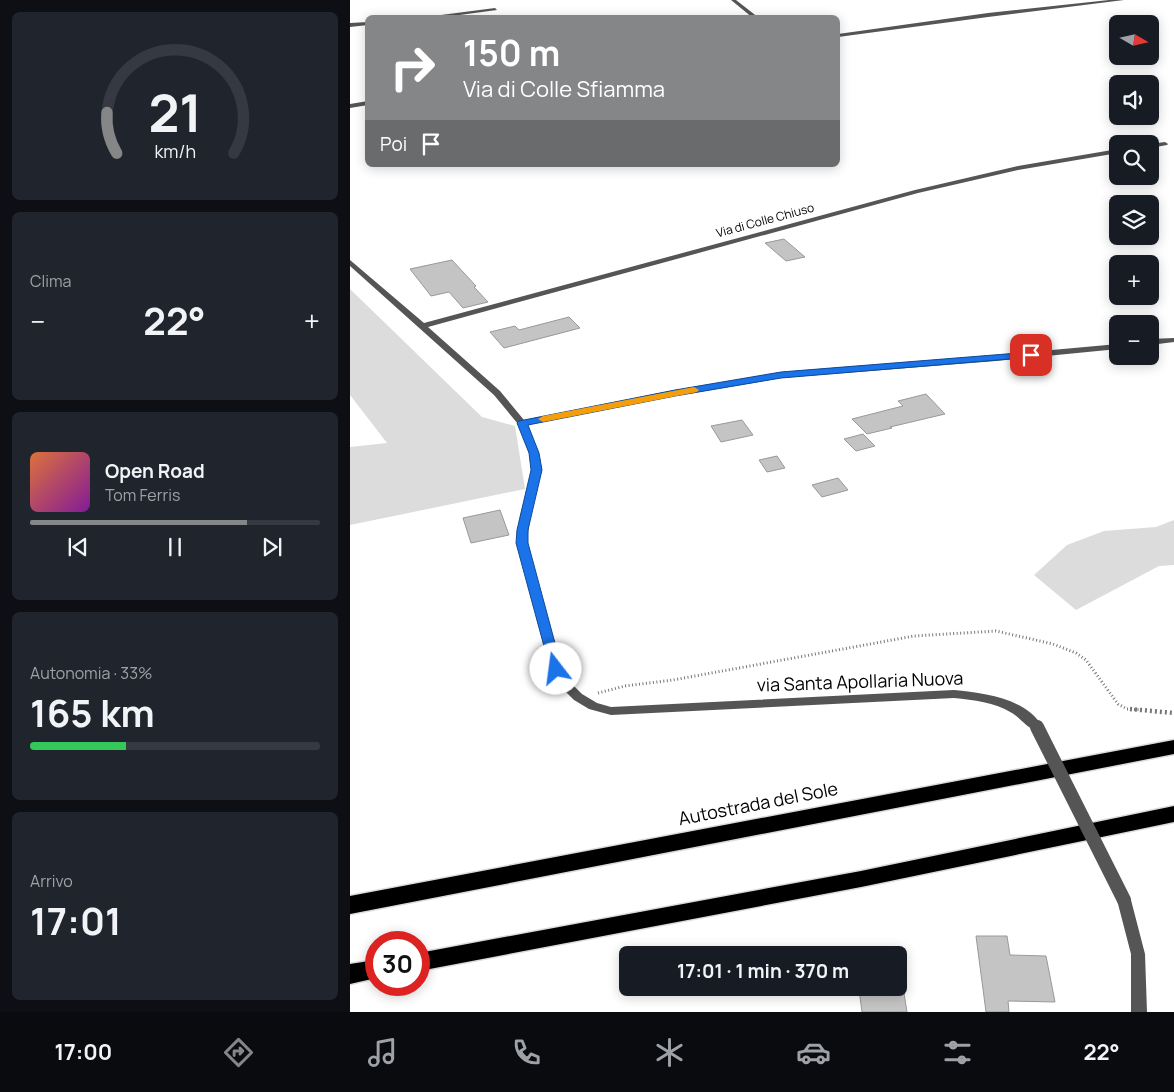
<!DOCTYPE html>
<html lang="it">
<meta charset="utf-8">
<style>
:root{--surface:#171b24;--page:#20242c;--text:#f1f3f6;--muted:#9ea1a6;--line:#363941;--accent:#858687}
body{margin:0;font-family:Manrope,sans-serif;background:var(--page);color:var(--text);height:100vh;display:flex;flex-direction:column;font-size:19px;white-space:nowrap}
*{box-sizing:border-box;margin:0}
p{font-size:16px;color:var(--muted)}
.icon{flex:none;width:28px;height:28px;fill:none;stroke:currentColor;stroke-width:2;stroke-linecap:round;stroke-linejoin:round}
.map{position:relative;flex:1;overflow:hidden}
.side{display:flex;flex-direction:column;gap:12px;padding:12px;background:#0d0f14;width:350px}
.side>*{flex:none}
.guide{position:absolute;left:15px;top:15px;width:475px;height:152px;border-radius:8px;box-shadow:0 2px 12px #0003;background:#858687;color:#fff;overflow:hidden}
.needle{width:32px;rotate:99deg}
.fabs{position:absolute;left:759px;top:15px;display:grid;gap:10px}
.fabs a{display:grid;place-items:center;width:50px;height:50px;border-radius:8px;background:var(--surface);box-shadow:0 2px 12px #0003;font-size:25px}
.speed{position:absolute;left:15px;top:931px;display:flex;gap:10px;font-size:25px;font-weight:700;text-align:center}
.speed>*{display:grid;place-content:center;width:65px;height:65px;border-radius:50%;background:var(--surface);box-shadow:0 2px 12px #0003;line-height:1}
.speed .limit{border:8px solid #d22;background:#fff;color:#111}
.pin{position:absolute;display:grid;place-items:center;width:42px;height:42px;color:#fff;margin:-21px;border-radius:10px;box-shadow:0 2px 8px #0006}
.me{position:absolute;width:55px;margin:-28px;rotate:345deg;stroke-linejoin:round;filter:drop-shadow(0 0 4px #0008)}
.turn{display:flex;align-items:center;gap:18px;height:105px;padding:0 15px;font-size:22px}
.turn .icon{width:65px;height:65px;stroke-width:2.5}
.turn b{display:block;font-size:35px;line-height:42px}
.then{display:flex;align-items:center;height:48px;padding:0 15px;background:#0003;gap:10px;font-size:19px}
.big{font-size:38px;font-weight:700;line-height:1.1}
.side .card{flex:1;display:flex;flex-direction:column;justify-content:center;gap:8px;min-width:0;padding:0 18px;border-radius:8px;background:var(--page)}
.side .dial{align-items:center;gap:0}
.dial svg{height:130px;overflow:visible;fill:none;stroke:var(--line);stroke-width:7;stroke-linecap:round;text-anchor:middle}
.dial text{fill:var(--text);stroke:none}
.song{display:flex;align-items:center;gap:15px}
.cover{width:60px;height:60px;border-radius:8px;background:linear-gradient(135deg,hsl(20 70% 55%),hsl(290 70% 35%))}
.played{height:5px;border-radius:2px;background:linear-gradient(90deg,var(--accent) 75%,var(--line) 75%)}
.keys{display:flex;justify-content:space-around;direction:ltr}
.heat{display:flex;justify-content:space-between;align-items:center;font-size:28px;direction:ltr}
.charge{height:8px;border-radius:4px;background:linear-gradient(90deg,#34c759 33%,var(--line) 0)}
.trip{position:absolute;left:269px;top:946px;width:288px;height:50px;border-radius:8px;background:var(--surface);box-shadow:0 2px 12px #0003;font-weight:700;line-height:50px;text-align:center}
.tab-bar{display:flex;height:80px;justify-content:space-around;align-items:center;background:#090b0e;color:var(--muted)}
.tab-bar .icon{width:35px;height:35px}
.tab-bar .active{color:var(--accent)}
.tab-bar b{font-size:22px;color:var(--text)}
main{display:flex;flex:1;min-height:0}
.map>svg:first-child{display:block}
</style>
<main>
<section class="side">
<div class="card dial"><svg viewBox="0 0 100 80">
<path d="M14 69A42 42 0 1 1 86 69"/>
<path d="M14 69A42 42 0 0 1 8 44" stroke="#858687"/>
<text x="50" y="56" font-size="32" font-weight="700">21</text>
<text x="50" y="72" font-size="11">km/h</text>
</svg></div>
<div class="card"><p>Clima</p>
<div class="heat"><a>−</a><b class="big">22°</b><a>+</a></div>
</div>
<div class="card">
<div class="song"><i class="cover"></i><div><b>Open Road</b><p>Tom Ferris</p></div></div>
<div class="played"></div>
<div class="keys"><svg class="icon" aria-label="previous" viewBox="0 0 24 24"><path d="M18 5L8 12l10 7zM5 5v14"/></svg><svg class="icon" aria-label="pause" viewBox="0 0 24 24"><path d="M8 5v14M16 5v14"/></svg><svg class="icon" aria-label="next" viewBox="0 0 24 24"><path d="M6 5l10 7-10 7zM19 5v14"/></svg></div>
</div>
<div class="card"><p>Autonomia · 33%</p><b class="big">165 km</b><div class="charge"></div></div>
<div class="card"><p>Arrivo</p><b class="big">17:01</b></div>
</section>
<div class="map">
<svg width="824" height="1012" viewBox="0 0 824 1012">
<rect width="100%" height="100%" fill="#fff"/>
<path fill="#dcdcdc" d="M0 289 132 417 165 426 175 489 0 525V447L37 443 0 395Z
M824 520V565L809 566 726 610 684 575 717 545 754 531 806 527Z"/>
<path fill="#c4c4c4" stroke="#999" d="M434 239 455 257 436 261 415 243Z
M102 260 126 286 124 287 138 302 113 308 99 292 81 296 60 269Z
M219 317 230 328 154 348 140 332 165 326 169 330Z
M576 394 595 414 540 427 542 428 517 434 502 419 553 406 548 401Z
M392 420 403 435 371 442 361 426Z
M513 434 525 446 506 451 494 439Z
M427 456 435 468 417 472 409 460Z
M488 478 498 490 472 497 462 485Z
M150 510 159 535 121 543 113 518Z
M626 936H657L660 955 696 956 705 1002 658 1001 659 1012H636Z
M553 987 557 1012H512L509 990Z"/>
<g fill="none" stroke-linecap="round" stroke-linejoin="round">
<g stroke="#dbdbdb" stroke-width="3">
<path id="highway" d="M824 740V754L0 914V896Z
M824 806V822L511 887 69 971V953L511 871Z
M26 960V978L0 984V964Z"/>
</g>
<path stroke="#777" stroke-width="3" stroke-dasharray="1 2.5" stroke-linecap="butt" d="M248 693 275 686 323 680 564 636 646 631 703 644 726 653 736 660 768 704 777 709 794 710"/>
<path stroke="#777" stroke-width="4.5" stroke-dasharray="2 3" stroke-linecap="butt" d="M780 709 824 713"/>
<path fill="#555" fill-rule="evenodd" d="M381 0H386L409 18H403Z
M759 0H774L638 17 488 37V34L638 13Z
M145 8 147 10 87 18H68Z
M18 22V25L0 27V23Z
M18 101V105L0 108V104Z
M815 142 818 144 817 145 800 148V144Z
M768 149V153L668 170 568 193 78 327 150 391 174 420 325 390 431 372 646 355 768 344V349L646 361 431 378 325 396 177 425 189 453 192 470 180 516 177 543 212 669 220 682 232 694 247 703 261 707 604 690C635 693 675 698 693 727L691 730C680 733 671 718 662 713 644 702 624 700 604 698L261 715 239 709 224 700 212 688 200 669 167 543 170 516 182 470 179 453 168 424 144 395 0 266V260L74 323 565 190 668 166Z
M824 338V342L800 345V339Z
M774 894 779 896 781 900 795 954 797 1012H781V954L767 900 769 896Z"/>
<use href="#highway" fill="#000" fill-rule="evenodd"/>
<path stroke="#555" stroke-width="14" d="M687 727 774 900"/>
</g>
<path fill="#1a73e8" stroke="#114b97" d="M681 352 686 355 684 357 431 378 325 396 178 425 189 453 192 470 178 530V543L212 669 211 672H201L166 543 167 530 181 470 179 453 167 423 169 421 325 390 431 372Z"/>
<path fill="#f59e0b" d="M344 387 349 390 347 392 193 422 188 419 193 416Z"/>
<g text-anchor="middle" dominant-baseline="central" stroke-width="4" stroke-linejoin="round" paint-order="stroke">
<g font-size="12" fill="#000" stroke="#fff">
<text transform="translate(415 220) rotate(-15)">Via di Colle Chiuso</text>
</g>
<g font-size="18" fill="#000" stroke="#fff">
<text transform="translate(510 681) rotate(-2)">via Santa Apollaria Nuova</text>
<text transform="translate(408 803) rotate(-11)">Autostrada del Sole</text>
</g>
</g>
</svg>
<div class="fabs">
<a><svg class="needle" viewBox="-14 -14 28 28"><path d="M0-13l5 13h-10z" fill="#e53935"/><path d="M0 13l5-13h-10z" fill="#9ea1a6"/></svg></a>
<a><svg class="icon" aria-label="sound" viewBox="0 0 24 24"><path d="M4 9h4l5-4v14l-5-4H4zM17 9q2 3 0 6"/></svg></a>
<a><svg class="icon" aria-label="search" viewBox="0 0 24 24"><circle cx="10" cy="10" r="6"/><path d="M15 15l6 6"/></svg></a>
<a><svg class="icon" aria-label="layers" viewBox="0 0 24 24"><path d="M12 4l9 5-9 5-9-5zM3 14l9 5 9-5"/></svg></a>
<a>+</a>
<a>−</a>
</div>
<div class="speed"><div class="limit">30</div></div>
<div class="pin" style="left:681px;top:355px;background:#d93025"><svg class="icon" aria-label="arrive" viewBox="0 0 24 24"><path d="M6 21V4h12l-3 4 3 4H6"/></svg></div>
<svg class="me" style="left:206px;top:669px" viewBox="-20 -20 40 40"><circle r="19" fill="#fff"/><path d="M0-13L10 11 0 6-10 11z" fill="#1a73e8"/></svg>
<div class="trip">17:01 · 1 min · 370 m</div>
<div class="guide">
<div class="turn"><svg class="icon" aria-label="right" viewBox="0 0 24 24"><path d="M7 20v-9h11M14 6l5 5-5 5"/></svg><div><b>150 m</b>Via di Colle Sfiamma</div></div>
<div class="then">Poi<svg class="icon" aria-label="arrive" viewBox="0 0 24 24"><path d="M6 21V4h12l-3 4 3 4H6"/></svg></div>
</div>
</div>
</main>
<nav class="tab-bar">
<b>17:00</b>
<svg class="icon active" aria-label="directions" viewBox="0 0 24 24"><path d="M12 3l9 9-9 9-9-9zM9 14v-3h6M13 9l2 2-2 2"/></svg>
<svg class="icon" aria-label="music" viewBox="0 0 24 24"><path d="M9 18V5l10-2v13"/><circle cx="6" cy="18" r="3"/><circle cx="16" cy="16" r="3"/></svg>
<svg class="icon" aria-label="phone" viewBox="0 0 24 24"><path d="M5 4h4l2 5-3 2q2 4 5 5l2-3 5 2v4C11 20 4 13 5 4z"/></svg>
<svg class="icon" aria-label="climate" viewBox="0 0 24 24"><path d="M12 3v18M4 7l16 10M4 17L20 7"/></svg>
<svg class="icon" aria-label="car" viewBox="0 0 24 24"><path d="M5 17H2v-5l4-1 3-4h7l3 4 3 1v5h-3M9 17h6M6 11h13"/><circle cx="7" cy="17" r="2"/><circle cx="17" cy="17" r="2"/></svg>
<svg class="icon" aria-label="filters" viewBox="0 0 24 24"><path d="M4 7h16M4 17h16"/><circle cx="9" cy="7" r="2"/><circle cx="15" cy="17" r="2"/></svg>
<b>22°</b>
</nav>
